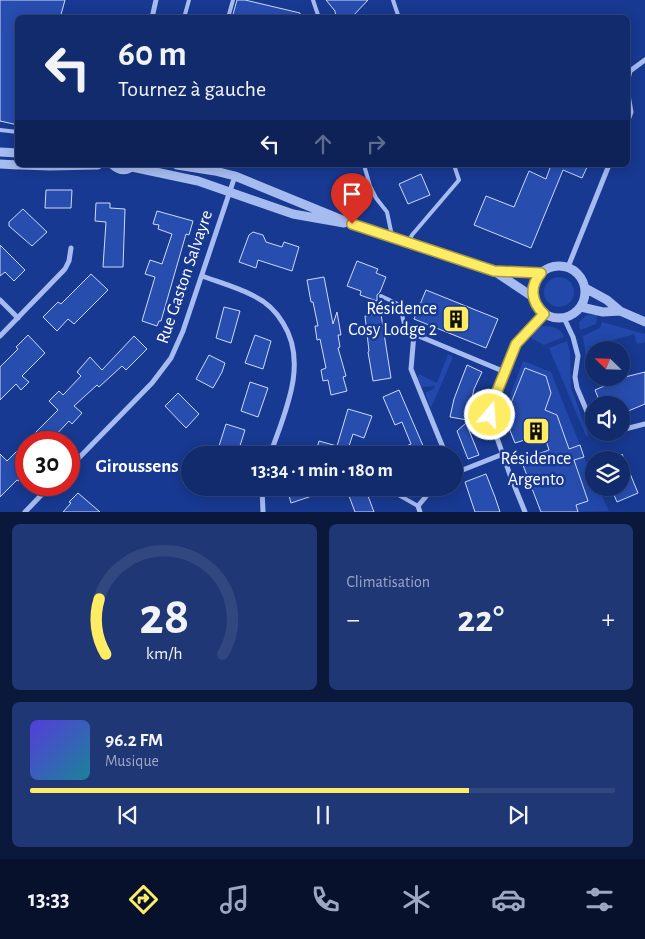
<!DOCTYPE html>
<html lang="fr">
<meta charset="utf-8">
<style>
:root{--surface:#122b6d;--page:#1f3775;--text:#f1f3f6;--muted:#9ca7c2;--line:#314780;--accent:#ffec65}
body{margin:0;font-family:"Alegreya Sans",sans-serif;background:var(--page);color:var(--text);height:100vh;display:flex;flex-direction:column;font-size:19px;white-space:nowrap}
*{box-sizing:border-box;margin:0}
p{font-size:16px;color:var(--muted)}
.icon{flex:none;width:28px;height:28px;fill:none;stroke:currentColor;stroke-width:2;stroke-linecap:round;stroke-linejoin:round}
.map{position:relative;height:512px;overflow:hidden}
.sheet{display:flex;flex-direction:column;gap:12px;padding:12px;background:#0a183c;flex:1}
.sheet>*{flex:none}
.hud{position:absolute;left:15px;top:15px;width:615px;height:152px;border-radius:8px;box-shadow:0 2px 12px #0003,0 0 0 1px var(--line);background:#122b6d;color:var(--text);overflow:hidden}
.needle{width:32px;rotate:293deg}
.tools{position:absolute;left:585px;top:341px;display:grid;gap:10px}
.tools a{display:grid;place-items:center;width:45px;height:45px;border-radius:50%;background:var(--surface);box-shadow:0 2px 12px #0003,0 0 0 1px var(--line);font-size:25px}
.speed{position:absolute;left:15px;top:431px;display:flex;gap:10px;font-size:25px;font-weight:700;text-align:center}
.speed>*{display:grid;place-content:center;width:65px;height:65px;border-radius:50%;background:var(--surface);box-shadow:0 2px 12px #0003,0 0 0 1px var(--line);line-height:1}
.speed .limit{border:8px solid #d22;background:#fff;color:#111}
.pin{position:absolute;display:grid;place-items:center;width:42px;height:42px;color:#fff;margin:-51px -21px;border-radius:50% 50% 50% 0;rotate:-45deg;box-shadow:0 0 5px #0007}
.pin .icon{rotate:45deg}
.me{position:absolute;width:55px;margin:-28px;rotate:18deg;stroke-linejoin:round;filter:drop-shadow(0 0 4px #0008)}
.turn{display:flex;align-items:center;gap:18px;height:105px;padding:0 20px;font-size:22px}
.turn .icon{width:65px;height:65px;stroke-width:2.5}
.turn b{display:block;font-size:35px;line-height:42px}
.lanes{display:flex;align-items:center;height:48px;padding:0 20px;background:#0003;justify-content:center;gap:25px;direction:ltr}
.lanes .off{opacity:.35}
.big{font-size:38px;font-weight:700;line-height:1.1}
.sheet .card{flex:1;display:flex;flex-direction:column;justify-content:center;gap:8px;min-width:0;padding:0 18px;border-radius:8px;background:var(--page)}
.sheet .dial{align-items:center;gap:0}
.dial svg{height:130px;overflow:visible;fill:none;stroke:var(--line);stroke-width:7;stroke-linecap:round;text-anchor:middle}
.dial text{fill:var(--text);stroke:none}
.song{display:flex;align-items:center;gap:15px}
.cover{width:60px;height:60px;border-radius:8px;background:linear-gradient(135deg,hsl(250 70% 55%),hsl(190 70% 35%))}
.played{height:5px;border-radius:2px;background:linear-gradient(90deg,var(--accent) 75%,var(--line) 75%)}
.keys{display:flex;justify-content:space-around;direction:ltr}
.heat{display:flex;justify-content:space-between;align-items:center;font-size:28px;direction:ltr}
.sheet .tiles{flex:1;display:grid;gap:12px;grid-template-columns:1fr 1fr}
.card:last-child{grid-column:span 2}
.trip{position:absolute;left:181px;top:446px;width:282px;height:50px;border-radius:25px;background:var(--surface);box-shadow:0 2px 12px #0003,0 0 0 1px var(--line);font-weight:700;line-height:50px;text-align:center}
.tab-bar{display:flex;height:80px;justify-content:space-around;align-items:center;background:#07112c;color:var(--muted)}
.tab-bar .icon{width:35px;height:35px}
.tab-bar .current{color:var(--accent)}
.tab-bar b{font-size:22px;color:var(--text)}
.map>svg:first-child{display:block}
</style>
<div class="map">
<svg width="645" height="512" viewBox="0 0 645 512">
<rect width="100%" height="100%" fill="#183991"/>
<path fill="#2148aa" d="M544 292a15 15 0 1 1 30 0a15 15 0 1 1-30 0Z
M587 315H597L596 324 580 330 579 322Z
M602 322 645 334V342L637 344 634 334 589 347 591 356 586 357 583 336 600 328Z
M541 326C550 326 561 327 564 337L544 345 531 338 534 330Z
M567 341 570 352 571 388 589 436H586L549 348Z
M448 354 453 357 431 408 425 393 434 389 435 386 422 387 417 378 419 374 437 383Z
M523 361 551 372 580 445 569 449 557 415 545 410 551 393 546 376 525 368 505 418 503 414Z
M584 457 594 478V488H598L609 511 576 512 565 509 588 501 574 460Z"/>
<path fill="#274daf" stroke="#cddafb" d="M0 0H65L60 18H18V125L0 121Z
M237 0H245L300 13V18H232Z
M326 0H368L351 18H336L335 11Z
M551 165H588L582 178 563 170 531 248 474 225 486 196 514 207 529 171 546 179Z
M421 174 430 195 408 204 399 184Z
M46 190H72L71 208H45Z
M96 203H110V208L125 209 123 267H103L106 222 95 221Z
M23 209 47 232 32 246 9 226V222Z
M157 211 193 221 189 235 186 234 161 321H159L157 326 142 321 155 277 145 274 150 260 162 264 172 234 158 229 159 225 153 224Z
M253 232 263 235 266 242 282 247 284 242 299 247 292 271 258 260 256 268 239 262 249 235Z
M0 245 25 270 14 281 5 272 0 276Z
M357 261 378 269 376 273 386 277 380 292 377 295V301L360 295 361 291 347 286Z
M91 274 108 290 74 324 68 319 57 331 43 317 58 302 61 304Z
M324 277 333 324 337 312 341 335H338L340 347 338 348 346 376 343 377 347 391 331 395 328 380 323 381 321 370 326 368 320 339 317 340 315 326H318L313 302H311L307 280Z
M426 290 498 319 486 348 414 319Z
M224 307 240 311 231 343 216 338Z
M381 314 391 378 373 381 368 352 369 351 365 316Z
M28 335 45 353 22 376 29 382 21 390 16 384 0 400V367L18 349 16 347Z
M255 335 271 341 263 369 245 363Z
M134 336 147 349 126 370 122 366 99 387 97 385 74 406 82 413 72 424 69 421 50 441 51 442H26V474L19 481 17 480 0 497V454L7 461 58 410 49 401 59 391 63 395 81 376 77 372 90 357 102 370Z
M209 355 225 363 222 372 213 388 196 379Z
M467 365 482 372 474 389 467 420 450 417 454 399Z
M525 368 546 376 551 393 545 410 557 415 569 449 580 445 584 457 574 460 588 501 576 505 578 512H541L521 460 549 450 544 434 515 443 505 418Z
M645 372V404L621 414V405H601L595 390 625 377Z
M250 382 268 388 258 417 241 411Z
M399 390 424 448 421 449 424 455H385L411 444 402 422 395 425 383 397Z
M178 393 199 414 186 428 165 406Z
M348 409 372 416 364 438 353 434 348 449 357 452V455H315L319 441 337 446Z
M466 423 479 455 468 459 457 431Z
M226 424 245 430 238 452 219 446Z
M622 454 638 493 617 502 611 488H621Z
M486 474 495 497 500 512H475L465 482Z
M293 488H309L312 496 291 503 288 492 294 490Z
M346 488H365L374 512H355Z
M78 493 100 512H63L71 503 69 502Z"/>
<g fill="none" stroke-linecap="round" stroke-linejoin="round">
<path stroke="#a6bbef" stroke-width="4" d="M313 0 319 18
M393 0 399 18
M184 18 189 0
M228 18 233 0
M0 130 18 132
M364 165 370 186 376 198 387 212 392 236
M408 243 412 235 459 180 454 165
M381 296 400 305 404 324 414 334
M395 493 418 506"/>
<path stroke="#a6bbef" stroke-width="5" d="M152 18 156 0
M628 79 630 71 645 60
M628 95 631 112 628 120
M568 267 609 165
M202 276C218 282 236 287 252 295 265 301 276 311 283 323 309 364 284 414 270 455
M0 300 18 318
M564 318 573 337 578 356 575 377 577 388 594 428
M0 336 65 269 69 261 71 248
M621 430 645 424
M596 432 597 436 610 432
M446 455 411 369 414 334 505 372
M69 468 152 383 171 358 183 331 235 176
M455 473 503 454
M262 488 263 512
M25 512 51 485
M420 512 418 506 433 488
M525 512 510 475 489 415 492 404 516 344 544 314"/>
<path stroke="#a6bbef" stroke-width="9" d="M0 152 18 153
M0 164 18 165
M20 165 50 166 98 165
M113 165C120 171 127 171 134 165
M177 165 215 171 235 176 352 224 494 271 533 297
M132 167 198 181 293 214 344 223
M533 292a26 26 0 1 1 52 0a26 26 0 1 1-52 0Z
M494 271 541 273
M585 288 607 300 620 311 645 322
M581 307 603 312 620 311"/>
</g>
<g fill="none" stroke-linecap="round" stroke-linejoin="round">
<g stroke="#a69942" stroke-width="12">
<path id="route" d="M352 224 494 271 541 273C529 286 531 302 544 314L516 344 492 404 490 415"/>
</g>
<use href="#route" stroke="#ffec65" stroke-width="9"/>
</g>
<defs>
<g id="building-square" transform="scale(1.4375)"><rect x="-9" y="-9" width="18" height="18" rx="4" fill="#ffec65" stroke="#183991"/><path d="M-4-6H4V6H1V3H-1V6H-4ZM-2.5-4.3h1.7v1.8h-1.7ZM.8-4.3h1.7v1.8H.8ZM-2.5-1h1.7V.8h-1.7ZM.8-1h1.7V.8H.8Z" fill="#111"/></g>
</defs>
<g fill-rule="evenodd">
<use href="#building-square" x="456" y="319"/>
<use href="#building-square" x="536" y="431"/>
</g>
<g text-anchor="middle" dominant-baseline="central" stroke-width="5" stroke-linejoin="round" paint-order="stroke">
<g font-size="18" fill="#fff" stroke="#183991">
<text transform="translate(185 277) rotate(-71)">Rue Gaston Salvayre</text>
</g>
<g font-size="18" fill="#fff" stroke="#183991" text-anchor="end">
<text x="437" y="309">Résidence<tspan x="437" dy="21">Cosy Lodge 2</tspan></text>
<text x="536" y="459" text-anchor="middle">Résidence<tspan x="536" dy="21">Argento</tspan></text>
</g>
<g font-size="19" font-weight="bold" fill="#fff" stroke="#183991">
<text x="137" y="466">Giroussens</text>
</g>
</g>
</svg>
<div class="tools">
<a><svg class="needle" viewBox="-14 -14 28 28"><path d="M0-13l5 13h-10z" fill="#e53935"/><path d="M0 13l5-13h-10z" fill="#9ca7c2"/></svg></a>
<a><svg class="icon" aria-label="sound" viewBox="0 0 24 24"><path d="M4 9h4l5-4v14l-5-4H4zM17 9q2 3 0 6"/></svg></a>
<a><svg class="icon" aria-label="layers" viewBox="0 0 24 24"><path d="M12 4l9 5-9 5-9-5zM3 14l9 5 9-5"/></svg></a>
</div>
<div class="speed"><div class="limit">30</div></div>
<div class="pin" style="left:352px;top:224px;background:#d93025"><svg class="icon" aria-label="arrive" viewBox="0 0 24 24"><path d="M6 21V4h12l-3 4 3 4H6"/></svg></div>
<svg class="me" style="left:490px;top:415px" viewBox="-20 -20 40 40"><circle r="17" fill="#ffec65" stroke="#fff" stroke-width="3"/><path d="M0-11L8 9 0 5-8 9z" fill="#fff"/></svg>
<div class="trip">13:34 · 1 min · 180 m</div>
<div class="hud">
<div class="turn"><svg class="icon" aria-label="left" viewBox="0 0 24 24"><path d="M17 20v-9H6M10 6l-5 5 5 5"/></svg><div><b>60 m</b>Tournez à gauche</div></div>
<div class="lanes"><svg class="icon" aria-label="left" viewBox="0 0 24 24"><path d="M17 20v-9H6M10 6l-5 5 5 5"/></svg><svg class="icon off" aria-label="ahead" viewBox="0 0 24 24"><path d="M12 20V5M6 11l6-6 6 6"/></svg><svg class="icon off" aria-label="right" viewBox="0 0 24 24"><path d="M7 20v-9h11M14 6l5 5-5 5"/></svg></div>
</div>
</div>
<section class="sheet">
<div class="tiles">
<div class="card dial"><svg viewBox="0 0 100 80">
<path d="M14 69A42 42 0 1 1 86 69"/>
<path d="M14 69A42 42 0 0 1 10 35" stroke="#ffec65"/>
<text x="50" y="56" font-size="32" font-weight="700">28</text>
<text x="50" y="72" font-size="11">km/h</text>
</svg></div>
<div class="card"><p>Climatisation</p>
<div class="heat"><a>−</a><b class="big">22°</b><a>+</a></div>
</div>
<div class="card">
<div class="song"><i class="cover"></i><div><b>96.2 FM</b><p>Musique</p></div></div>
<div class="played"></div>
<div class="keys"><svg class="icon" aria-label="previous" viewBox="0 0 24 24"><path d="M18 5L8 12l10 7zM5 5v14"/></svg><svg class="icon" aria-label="pause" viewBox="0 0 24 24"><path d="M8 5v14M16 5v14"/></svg><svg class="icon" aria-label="next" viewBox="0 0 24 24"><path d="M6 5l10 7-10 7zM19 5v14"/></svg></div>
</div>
</div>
</section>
<nav class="tab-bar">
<b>13:33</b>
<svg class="icon current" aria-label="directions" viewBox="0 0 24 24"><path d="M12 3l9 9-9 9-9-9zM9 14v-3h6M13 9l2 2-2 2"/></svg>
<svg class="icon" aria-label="music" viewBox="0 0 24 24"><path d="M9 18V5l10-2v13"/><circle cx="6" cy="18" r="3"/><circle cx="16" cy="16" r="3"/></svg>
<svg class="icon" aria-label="phone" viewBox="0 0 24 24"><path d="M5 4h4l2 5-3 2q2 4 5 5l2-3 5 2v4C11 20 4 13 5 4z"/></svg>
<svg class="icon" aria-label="climate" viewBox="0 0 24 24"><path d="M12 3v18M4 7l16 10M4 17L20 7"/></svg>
<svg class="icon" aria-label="car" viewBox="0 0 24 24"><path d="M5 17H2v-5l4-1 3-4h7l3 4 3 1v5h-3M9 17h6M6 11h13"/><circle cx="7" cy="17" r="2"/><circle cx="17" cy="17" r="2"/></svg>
<svg class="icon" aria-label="filters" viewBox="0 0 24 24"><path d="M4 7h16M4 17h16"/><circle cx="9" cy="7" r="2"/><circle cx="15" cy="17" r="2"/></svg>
</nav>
